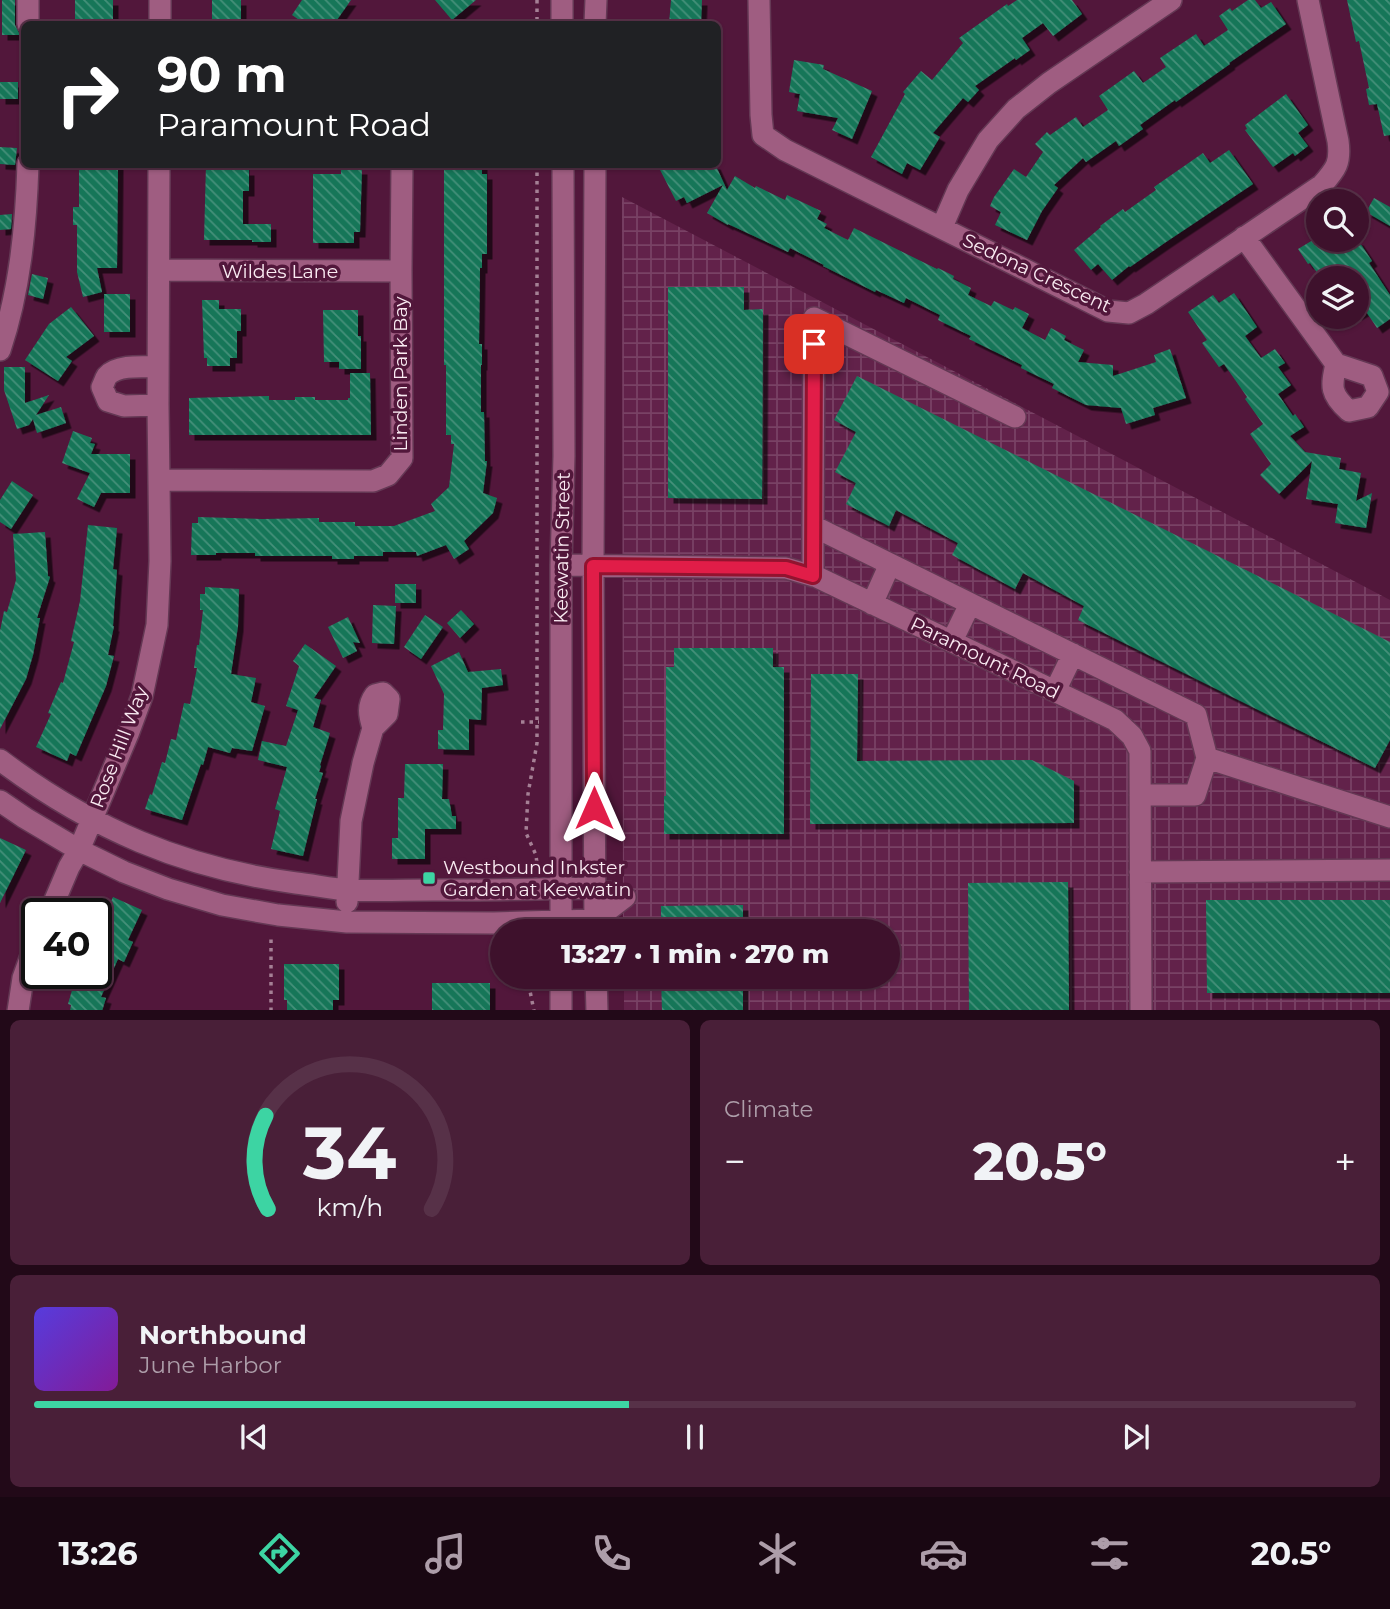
<!DOCTYPE html>
<meta charset="utf-8">
<style>
:root{--surface:#3e112c;--page:#491f38;--text:#f1f3f6;--muted:#ad9da9;--line:#573148;--accent:#3dd4a3}
body{margin:0;font-family:Montserrat,sans-serif;background:var(--page);color:var(--text);height:100vh;display:flex;flex-direction:column;font-size:26px;white-space:nowrap}
*{box-sizing:border-box;margin:0}
p{font-size:23px;color:var(--muted)}
.icon{flex:none;width:38px;height:38px;fill:none;stroke:currentColor;stroke-width:2;stroke-linecap:round;stroke-linejoin:round}
.map{position:relative;height:1010px;overflow:hidden}
.details{display:flex;flex-direction:column;gap:10px;padding:10px;background:#220918;flex:1}
.details>*{flex:none}
.top-card{position:absolute;left:21px;top:21px;width:700px;height:147px;border-radius:10px;box-shadow:0 2px 5px #0004,0 0 0 2px var(--line);background:#202124;color:#fff;overflow:hidden}
.fabs{position:absolute;left:1306px;top:189px;display:grid;gap:14px}
.fabs a{display:grid;place-items:center;width:63px;height:63px;border-radius:50%;background:var(--surface);box-shadow:0 2px 5px #0004,0 0 0 2px var(--line);font-size:35px}
.speed{position:absolute;left:21px;top:898px;display:flex;gap:14px;font-size:35px;font-weight:700;text-align:center}
.speed>*{display:grid;place-content:center;width:91px;height:91px;border-radius:50%;background:var(--surface);box-shadow:0 2px 5px #0004,0 0 0 2px var(--line);line-height:1}
.speed .limit{border:4px solid #111;border-radius:10px;background:#fff;color:#111}
.pin{position:absolute;display:grid;place-items:center;width:60px;height:60px;color:#fff;margin:-30px;border-radius:14px;box-shadow:0 4px 10px #0006}
.me{position:absolute;width:77px;margin:-38px;rotate:0deg;stroke-linejoin:round;filter:drop-shadow(0 0 5px #0008)}
.turn{display:flex;align-items:center;gap:24px;height:147px;padding:0 21px;font-size:32px}
.turn .icon{width:91px;height:91px;stroke-width:2.5}
.turn b{display:block;font-size:49px;line-height:60px}
.big{font-size:52px;font-weight:800;line-height:1.1}
.details .tile{flex:1;display:flex;flex-direction:column;justify-content:center;gap:10px;min-width:0;padding:0 24px;border-radius:10px;background:var(--page)}
.details .dial{align-items:center;gap:0}
.dial svg{height:182px;overflow:visible;fill:none;stroke:var(--line);stroke-width:7;stroke-linecap:round;text-anchor:middle}
.dial text{fill:var(--text);stroke:none}
.song{display:flex;align-items:center;gap:21px}
.cover{width:84px;height:84px;border-radius:10px;background:linear-gradient(135deg,hsl(250 70% 55%),hsl(290 70% 35%))}
.played{height:7px;border-radius:4px;background:linear-gradient(90deg,var(--accent) 45%,var(--line) 45%)}
.keys{display:flex;justify-content:space-around;direction:ltr}
.heat{display:flex;justify-content:space-between;align-items:center;font-size:38px;direction:ltr}
.details .tiles{flex:1;display:grid;gap:10px;grid-template-columns:1fr 1fr}
.tile:last-child{grid-column:span 2}
.trip{position:absolute;left:490px;top:919px;width:410px;height:70px;border-radius:35px;background:var(--surface);box-shadow:0 2px 5px #0004,0 0 0 2px var(--line);font-weight:800;line-height:70px;text-align:center}
.menu{display:flex;height:112px;justify-content:space-around;align-items:center;background:#190712;color:var(--muted)}
.menu .icon{width:49px;height:49px}
.menu .on{color:var(--accent)}
.menu b{font-size:32px;color:var(--text)}
.map>svg:first-child{display:block}
</style>
<div class="map">
<svg width="1390" height="1011" viewBox="0 0 1390 1011">
<defs>
<pattern id="industrial-grid" width="8" height="8" patternUnits="userSpaceOnUse" patternTransform="scale(1.75)"><rect width="8" height="8" fill="#62224a"/><path d="M0 4h8M4 0v8" fill="none" stroke="#794265"/></pattern>
<pattern id="building-back-hatch" width="6" height="6" patternUnits="userSpaceOnUse" patternTransform="scale(1.75)"><rect width="6" height="6" fill="#177659"/><path d="M-1 5l2 2M0 0l6 6M5-1l2 2" fill="none" stroke="#459079"/></pattern>
<filter id="shadow"><feDropShadow dx="5.5" dy="5.5" stdDeviation="0" flood-color="#0009"/></filter>
</defs>
<rect width="100%" height="100%" fill="#52173b"/>
<path fill="url(#industrial-grid)" d="M622 197 1390 600V1010H624V977L887 976V931H623Z"/>
<path fill="url(#building-back-hatch)" filter="url(#shadow)" d="M2 0H15V25L20 35H2Z
M75 0H113V24H75Z
M212 0H241V24H212Z
M302 0H351L334 24H305L292 15Z
M435 0H476L452 20Z
M671 0H702L701 24H669Z
M1017 0H1072L1082 14 1053 36 1043 23 1022 38 1030 50 1016 60 1015 58 975 86 979 90 968 102 963 98 933 133 940 137 920 170 907 163 902 174 871 157 905 94 903 92 921 71 932 80 963 43 959 38 1007 4 1008 6Z
M1248 0H1255L1261 8 1271 2 1286 24 1229 63 1230 64 1176 102 1175 100 1140 125 1143 129 1119 146 1116 141 1086 162 1083 158 1054 185 1058 188 1042 211 1027 240 995 225 1001 212 990 206 994 197 1014 169 1026 177 1043 152 1035 144 1047 132 1050 135 1076 117 1083 127 1108 110 1099 96 1134 71 1143 83 1166 67 1160 58 1196 34 1204 46 1228 30 1219 16 1230 8 1232 11Z
M1347 0H1390V135L1384 136 1377 104 1369 105 1366 89 1369 88 1359 41 1356 42Z
M794 60 824 65 823 69 872 91 852 139 832 130 838 118 797 111 800 94 789 92Z
M0 82H18V99H0Z
M1286 94 1308 125 1298 133 1308 146 1295 156 1293 153 1273 167 1245 130 1247 129 1245 125Z
M0 147 17 148 15 165 0 164Z
M1229 150 1253 184 1166 242 1130 267 1129 266 1112 280 1098 264 1091 270 1074 250 1101 227 1100 226 1123 209 1125 212 1156 190 1154 187 1203 153 1210 163Z
M79 164H118L117 268H97L102 292 83 297 77 272V225H73V207H79Z
M206 164H244V170H249V191H243V224H271V242H252V240H204Z
M444 164H482V174H487V254H482V268H480L479 344H482V365H481V412H484L485 461H487L483 493 497 498 493 513 464 541 469 549 454 559 446 545 417 556 416 552H383V556H354V559H332V556H255V553H216V555H191L192 523H198V517L262 519 319 518V522H355V526H394L435 511 431 504 449 487 454 444H451V435H446V365H444Z
M657 164H715L727 190 735 176 755 188 756 186 785 200 787 195 821 211 817 219 827 224 824 228 848 240 854 228 937 269 938 268 954 276 953 279 971 288 968 295 991 306 994 301 1013 310 1015 307 1029 314 1022 328 1045 340 1051 328 1066 336 1064 340 1084 350 1078 362 1113 365V376L1156 362 1154 355 1170 349 1186 398 1153 408 1155 415 1126 424 1121 408 1086 405 1052 388 1054 384 1021 368 1022 365 969 339 971 336 938 320 940 315 906 298 904 303 876 290 875 292 823 266 824 265 790 248 788 252 728 224V225L707 213 723 185 687 203 684 197 676 201Z
M341 169H362L360 232H354V243H313V174H341Z
M1374 198 1390 207V226L1366 212Z
M12 214 11 229 0 230V215Z
M1313 240H1358L1372 261 1369 263 1390 295V319L1377 328 1365 310 1356 315V278H1321L1310 263 1308 264 1298 249Z
M32 274 48 278 43 299 28 295Z
M668 287H744V310L763 309 762 499 668 498Z
M1234 293 1257 327 1245 336 1261 358 1275 349 1285 363 1278 367 1291 385 1278 394 1293 416 1295 414 1304 427 1290 436 1305 452 1341 458 1339 469 1361 473 1356 501 1372 493 1366 528 1335 523 1338 504 1306 499 1312 461 1279 494 1260 475 1271 464 1250 434 1263 424 1245 399 1247 397 1224 364 1219 367 1202 343 1207 340 1188 312 1213 295 1219 303Z
M104 294H130V332H104Z
M202 300H219V309H241V331H237V358H230V366H207V358H204Z
M71 307 94 336 66 357 72 361 58 381 25 360 49 324Z
M323 310H358V336H361V369H339V362H324Z
M4 367H25V403L49 395 36 415 61 407 66 423 37 433 33 419 29 425 17 429 4 390Z
M350 373H370L371 435H189V398L269 396V400H295V397H315V400H348V398H350Z
M857 376 1390 642V740L1375 768 1078 620 1084 606 1023 573 1015 589 952 555 958 543 896 510 889 526 846 504 856 483 835 472 856 432 834 420Z
M73 431 92 438 90 443 95 444 91 454H130V493H101L94 507 77 499 90 473 62 463Z
M12 481 33 495 11 529 0 522V500Z
M88 525 117 528 113 569 117 570 113 626H114L108 655 114 656 106 686 76 756 70 753 67 761 36 747 51 714 48 713 61 682 63 683 74 642 71 641 80 601Z
M45 532 48 576 50 577 37 618H40L33 655 26 679 0 729V631L4 611 7 612 16 580 13 534Z
M395 584H416V603H395Z
M205 587 239 589 238 626 231 674 256 678 251 702 265 706 252 751 232 748 230 753 208 747 203 765 201 764 182 820 145 809 150 794 152 795 162 762 165 763 171 739 176 740 184 703 190 704 197 668H194L197 645H199L203 610H200V594H205Z
M373 605 396 606 394 644 372 643Z
M461 610 474 624 460 638 447 623Z
M425 615 443 627 421 659 404 647Z
M348 617 360 643 353 642 357 651 343 658 328 627Z
M305 644 336 666 314 698 321 700 313 727 330 733 320 765 321 766 319 772 323 773 315 799H317L303 856 271 849 280 811 275 809 287 767 258 760 262 741 286 746 298 710 286 706 299 666 293 661Z
M674 648H773V667H784V834H664V796H666V667H674Z
M459 652 468 672 501 669 503 685 482 688 481 720 469 719V750L438 749V730H443L444 694 431 666Z
M811 674H858L857 761 1032 760 1074 781V823L810 824Z
M405 764H443L442 799H449L452 816H456V829H425V859H392V838H398V798H404Z
M0 838 26 850 0 903Z
M1068 882 1069 1011H969L968 883Z
M113 897 142 910 128 940 133 942 124 962 118 959 101 997 106 998 102 1011H70L71 1005 68 1004 77 973H96V934Z
M1206 900H1390V993H1207Z
M743 905V931H661V906Z
M284 964H339V1000H333V1011H287V1000H284Z
M661 976H743V1011H662Z
M432 983H490V1011H432Z"/>
<g fill="none" stroke-linecap="round" stroke-linejoin="round">
<g stroke="#643854" stroke-width="24">
<path id="minor" d="M28 0V24
M562 0V24
M759 0 761 115 763 135 785 150 1108 311 1129 313 1146 304 1322 185C1336 169 1341 163 1338 141L1308 0
M160 24V0
M595 24 596 0
M595 164 593 566 595 931
M942 227 958 190 988 140 1016 109 1049 83 1171 0
M1244 237 1336 364 1372 376 1378 392 1368 407 1349 411C1330 394 1331 387 1336 364
M159 270 401 271
M0 350C20 290 26 227 28 164
M158 405 124 406 108 401 102 387C104 383 105 379 107 376 118 364 144 367 158 367
M1015 417 814 318 813 526 1196 715 1207 758
M160 480 373 481 388 475 402 458 401 271 402 164
M813 526V576
M561 565 786 568 817 577 1115 720 1132 736 1140 751 1141 1011
M872 604 890 564
M952 641 970 604
M1055 691 1073 654
M0 760C92 829 183 868 296 883 314 885 332 889 349 890 377 891 406 890 434 890 488 890 541 889 594 888L625 897 595 920
M1140 795H1195L1207 758 1390 817
M0 801 25 818 79 850 124 872 168 889 222 905 278 915 347 922 494 923 595 920
M1140 872 1390 870
M347 902 351 821 363 763 373 728 387 714 389 699 383 693 375 695C367 706 369 715 373 728
M49 914 69 867 79 850 128 734 142 696 157 625 160 561 158 405 159 164
M561 931V565L564 456 563 164
M561 976V1011
M596 976 597 1011
M18 1011 23 978 37 939"/>
</g>
<path stroke="#a58095" stroke-width="3.5" stroke-dasharray="3.5 5" stroke-linecap="butt" d="M537 0V24
M537 164V743L528 794 526 833 536 855 538 873
M521 722H539
M527 976 534 1011
M271 1011V937"/>
<use href="#minor" stroke="#9f5d81" stroke-width="21"/>
</g>
<g fill="none" stroke-linecap="round" stroke-linejoin="round">
<g stroke="#92132f" stroke-width="18">
<path id="route" d="M594 808 593 566 786 568 813 576 814 344"/>
</g>
<use href="#route" stroke="#e11d48" stroke-width="12"/>
</g>
<rect fill="#3dd4a3" stroke="#52173b" stroke-width="2.5" x="422" y="871" width="14" height="14" rx="3.5"/>
<g text-anchor="middle" dominant-baseline="central" stroke-width="7" stroke-linejoin="round" paint-order="stroke">
<g font-size="19" fill="#faebf2" stroke="#52173b">
<text x="280" y="271">Wildes Lane</text>
<text transform="translate(1037 273) rotate(25)">Sedona Crescent</text>
<text transform="translate(400 374) rotate(-90)">Linden Park Bay</text>
<text transform="translate(562 548) rotate(-89)">Keewatin Street</text>
<text transform="translate(985 658) rotate(26)">Paramount Road</text>
<text transform="translate(119 747) rotate(-69)">Rose Hill Way</text>
</g>
<g font-size="19" fill="#faebf2" stroke="#52173b" text-anchor="start">
<text x="443" y="867">Westbound Inkster<tspan x="443" dy="22">Garden at Keewatin</tspan></text>
</g>
</g>
</svg>
<div class="fabs">
<a><svg class="icon" aria-label="search" viewBox="0 0 24 24"><circle cx="10" cy="10" r="6"/><path d="M15 15l6 6"/></svg></a>
<a><svg class="icon" aria-label="layers" viewBox="0 0 24 24"><path d="M12 4l9 5-9 5-9-5zM3 14l9 5 9-5"/></svg></a>
</div>
<div class="speed"><div class="limit">40</div></div>
<div class="pin" style="left:814px;top:344px;background:#d93025"><svg class="icon" aria-label="arrive" viewBox="0 0 24 24"><path d="M6 21V4h12l-3 4 3 4H6"/></svg></div>
<svg class="me" style="left:594px;top:808px" viewBox="-20 -20 40 40"><path d="M0-17L14 15 0 8-14 15z" fill="#e11d48" stroke="#fff" stroke-width="4"/></svg>
<div class="trip">13:27 · 1 min · 270 m</div>
<div class="top-card">
<div class="turn"><svg class="icon" aria-label="right" viewBox="0 0 24 24"><path d="M7 20v-9h11M14 6l5 5-5 5"/></svg><div><b>90 m</b>Paramount Road</div></div>
</div>
</div>
<section class="details">
<div class="tiles">
<div class="tile dial"><svg viewBox="0 0 100 80">
<path d="M14 69A42 42 0 1 1 86 69"/>
<path d="M14 69A42 42 0 0 1 13 28" stroke="#3dd4a3"/>
<text x="50" y="56" font-size="32" font-weight="700">34</text>
<text x="50" y="72" font-size="11">km/h</text>
</svg></div>
<div class="tile"><p>Climate</p>
<div class="heat"><a>−</a><b class="big">20.5°</b><a>+</a></div>
</div>
<div class="tile">
<div class="song"><i class="cover"></i><div><b>Northbound</b><p>June Harbor</p></div></div>
<div class="played"></div>
<div class="keys"><svg class="icon" aria-label="previous" viewBox="0 0 24 24"><path d="M18 5L8 12l10 7zM5 5v14"/></svg><svg class="icon" aria-label="pause" viewBox="0 0 24 24"><path d="M8 5v14M16 5v14"/></svg><svg class="icon" aria-label="next" viewBox="0 0 24 24"><path d="M6 5l10 7-10 7zM19 5v14"/></svg></div>
</div>
</div>
</section>
<nav class="menu">
<b>13:26</b>
<svg class="icon on" aria-label="directions" viewBox="0 0 24 24"><path d="M12 3l9 9-9 9-9-9zM9 14v-3h6M13 9l2 2-2 2"/></svg>
<svg class="icon" aria-label="music" viewBox="0 0 24 24"><path d="M9 18V5l10-2v13"/><circle cx="6" cy="18" r="3"/><circle cx="16" cy="16" r="3"/></svg>
<svg class="icon" aria-label="phone" viewBox="0 0 24 24"><path d="M5 4h4l2 5-3 2q2 4 5 5l2-3 5 2v4C11 20 4 13 5 4z"/></svg>
<svg class="icon" aria-label="climate" viewBox="0 0 24 24"><path d="M12 3v18M4 7l16 10M4 17L20 7"/></svg>
<svg class="icon" aria-label="car" viewBox="0 0 24 24"><path d="M5 17H2v-5l4-1 3-4h7l3 4 3 1v5h-3M9 17h6M6 11h13"/><circle cx="7" cy="17" r="2"/><circle cx="17" cy="17" r="2"/></svg>
<svg class="icon" aria-label="filters" viewBox="0 0 24 24"><path d="M4 7h16M4 17h16"/><circle cx="9" cy="7" r="2"/><circle cx="15" cy="17" r="2"/></svg>
<b>20.5°</b>
</nav>
